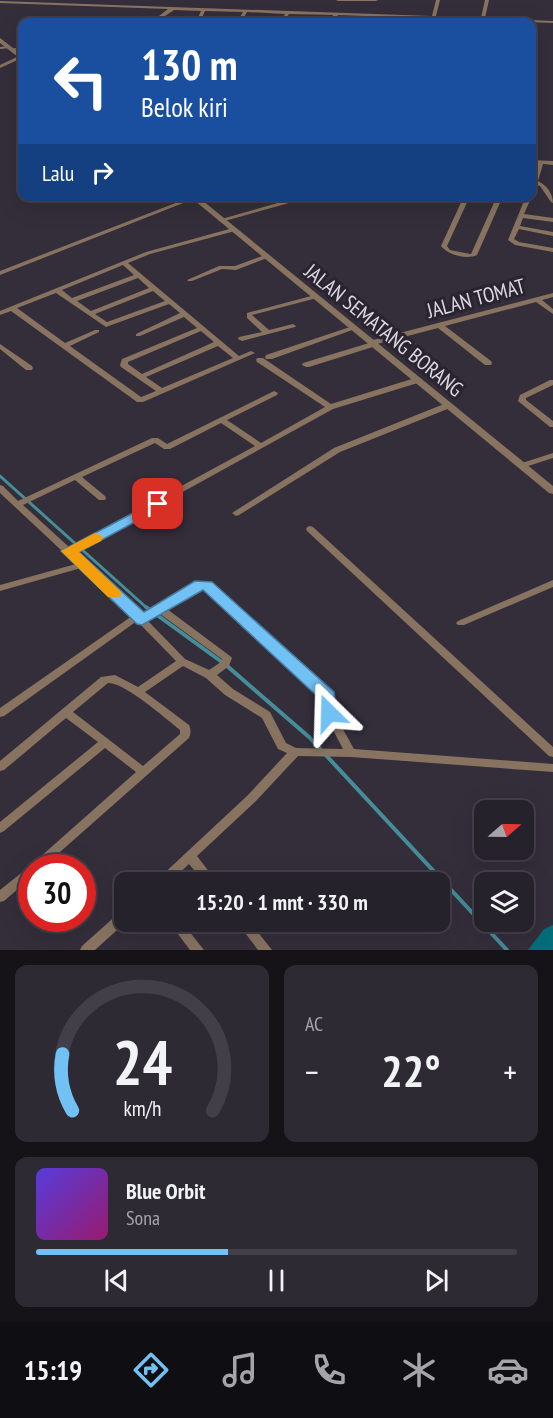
<!DOCTYPE html>
<html lang="id">
<meta charset="utf-8">
<style>
:root{--surface:#26222c;--page:#2e2a34;--text:#f1f3f6;--muted:#a4a4a9;--line:#423f48;--accent:#71c1f4}
body{margin:0;font-family:"PT Sans Narrow",sans-serif;background:var(--page);color:var(--text);height:100vh;display:flex;flex-direction:column;font-size:22px;white-space:nowrap}
*{box-sizing:border-box;margin:0}
p{font-size:20px;color:var(--muted)}
.icon{flex:none;width:33px;height:33px;fill:none;stroke:currentColor;stroke-width:2;stroke-linecap:round;stroke-linejoin:round}
.map{position:relative;height:950px;overflow:hidden}
.drawer{display:flex;flex-direction:column;gap:15px;padding:15px;background:#151318;flex:1}
.drawer>*{flex:none}
.top-card{position:absolute;left:18px;top:18px;width:518px;height:183px;border-radius:12px;box-shadow:0 6px 24px #0002,0 0 0 2px var(--line);background:#1a4fa0;color:#fff;overflow:hidden}
.needle{width:39px;rotate:70deg}
.buttons{position:absolute;left:474px;top:800px;display:grid;gap:12px}
.buttons a{display:grid;place-items:center;width:60px;height:60px;border-radius:12px;background:var(--surface);box-shadow:0 6px 24px #0002,0 0 0 2px var(--line);font-size:30px}
.speed{position:absolute;left:18px;top:854px;display:flex;gap:12px;font-size:30px;font-weight:700;text-align:center}
.speed>*{display:grid;place-content:center;width:78px;height:78px;border-radius:50%;background:var(--surface);box-shadow:0 6px 24px #0002,0 0 0 2px var(--line);line-height:1}
.speed .limit{border:9px solid #d22;background:#fff;color:#111}
.pin{position:absolute;display:grid;place-items:center;width:51px;height:51px;color:#fff;margin:-26px;border-radius:12px;box-shadow:0 3px 9px #0006}
.me{position:absolute;width:66px;margin:-33px;rotate:338deg;stroke-linejoin:round;filter:drop-shadow(0 0 4px #0008)}
.turn{display:flex;align-items:center;gap:21px;height:126px;padding:0 24px;font-size:27px}
.turn .icon{width:78px;height:78px;stroke-width:2.5}
.turn b{display:block;font-size:42px;line-height:51px}
.then{display:flex;align-items:center;height:57px;padding:0 24px;background:#0003;gap:12px;font-size:22px}
.big{font-size:45px;font-weight:800;line-height:1.1}
.drawer .card{flex:1;display:flex;flex-direction:column;justify-content:center;gap:9px;min-width:0;padding:0 21px;border-radius:12px;background:var(--page)}
.drawer .dial{align-items:center;gap:0}
.dial svg{height:156px;overflow:visible;fill:none;stroke:var(--line);stroke-width:7;stroke-linecap:round;text-anchor:middle}
.dial text{fill:var(--text);stroke:none}
.song{display:flex;align-items:center;gap:18px}
.cover{width:72px;height:72px;border-radius:9px;background:linear-gradient(135deg,hsl(250 70% 55%),hsl(320 70% 35%))}
.played{height:6px;border-radius:3px;background:linear-gradient(90deg,var(--accent) 40%,var(--line) 40%)}
.keys{display:flex;justify-content:space-around;direction:ltr}
.heat{display:flex;justify-content:space-between;align-items:center;font-size:33px;direction:ltr}
.drawer .tiles{flex:1;display:grid;gap:15px;grid-template-columns:1fr 1fr}
.card:last-child{grid-column:span 2}
.trip{position:absolute;left:114px;top:872px;width:336px;height:60px;border-radius:12px;background:var(--surface);box-shadow:0 6px 24px #0002,0 0 0 2px var(--line);font-weight:800;line-height:60px;text-align:center}
.tab-bar{display:flex;height:96px;justify-content:space-around;align-items:center;background:#0f0e12;color:var(--muted)}
.tab-bar .icon{width:42px;height:42px}
.tab-bar .current{color:var(--accent)}
.tab-bar b{font-size:27px;color:var(--text)}
.map>svg:first-child{display:block}
</style>
<div class="map">
<svg width="553" height="950" viewBox="0 0 553 950">
<rect width="100%" height="100%" fill="#332e3a"/>
<g fill="none" stroke-linecap="round" stroke-linejoin="round">
<path stroke="#458d99" stroke-width="3" d="M0 476 148 609"/>
<path stroke="#458d99" stroke-width="4" d="M146 607 226 665 309 737 507 950"/>
<path fill="#046d7a" fill-rule="evenodd" d="M553 925V950H528L544 929Z"/>
<path fill="#877360" fill-rule="evenodd" d="M336 0H378L376 1H338Z
M436 0H440L436 16 481 18 485 0H489L485 18 553 21V23L338 15 335 22H331L333 15 289 14 284 22H280L285 14 247 12 241 22H237L243 12 205 11 200 22H196L201 11 174 10 165 16 184 17 186 18V19L161 18 155 22H151L168 9 0 3V1L432 16Z
M8 46H10V48L0 49V47Z
M22 47V49L12 50 10 49Z
M19 56H22V58L0 68V65Z
M531 160 553 161V165L543 164 538 181C546 185 553 193 553 203L551 202 540 186 536 185 534 192 531 194V184L538 164H531Z
M531 195 532 196 524 214 553 218V222L523 218 520 226 553 232V236L519 229 514 239 519 242 553 248V252L515 245 508 240 526 196H531Z
M302 196H314L221 222 218 220Z
M464 196H470L447 246 450 250 470 254H471L497 196H503L477 255C467 260 448 255 441 246Z
M191 197 196 198 0 275V271Z
M233 228 236 230 235 231 150 254 128 263 239 356 251 351 255 353 143 402H137L11 311 0 315V311L146 252ZM123 265 134 275 72 298 62 290ZM138 278 149 288 91 311 77 301ZM153 291 165 301 107 322 95 314ZM56 293 106 327 169 304 180 313 136 334V336H140L184 317 197 328 122 359 120 365 121 367 156 391 141 397 70 346 99 332V330H95L65 343 17 308ZM201 331 214 342 142 374 128 364V362ZM218 346 233 358 162 388 146 377Z
M265 255 267 256V258L236 270 222 269 192 281H188L187 280 219 266H235Z
M553 293V297L542 300 553 309V314L536 302 445 326 491 361 492 363 491 365H485L438 328 377 344 376 346 309 367H306L302 365 303 363 369 343V341Z
M315 295 317 296V298L252 315 269 330 293 324 296 326 295 327 242 341 238 339 239 337 262 332 247 318V313Z
M353 326 356 328 355 329 272 359H266L265 357 266 355Z
M0 344 32 366 33 368 32 370H26L0 349Z
M257 358H263L331 404 415 378H421L422 380 421 382 333 409 74 552 143 615 197 583 200 582 210 584 332 693 333 696 334 713 354 749 553 764V772L351 757 298 756 256 801 197 856 217 882H204L189 864 170 882H156L158 879 248 795 287 753 278 749 262 718 225 695 206 678 183 666 145 692 189 725C191 729 191 734 189 738L43 867H32V877L4 901 0 902V890L30 866 136 772 105 748 4 831 0 833V822L98 742 66 718 4 770 0 771V761L101 677 115 675 138 687 176 661 137 621 4 716 0 717V708L132 616 81 568 0 591V585L76 564 0 493V485L3 486 18 501 152 438H158L167 444 274 391 278 393 277 395 227 420 261 443 325 407 257 362 256 360ZM221 423 255 446 69 547 23 505 75 480 99 500H105L106 498 105 496 82 477 155 443 164 449H170ZM201 588 204 589 323 697 324 713 343 749 296 748 286 743 270 712 233 689 217 675 229 666 232 658 230 656 167 609ZM160 614 222 659 221 662 209 670 185 659 148 621ZM108 683C124 682 165 718 180 730V734L143 766 73 712Z
M550 380H553V385L526 398V400L553 421V427H550L518 401 520 395Z
M444 404H447L451 406 450 408 340 452 239 515 236 516 232 513 334 448Z
M553 453V458L522 468 518 466 519 464Z
M310 526 313 527 553 747V757L549 756 307 531 306 529 307 527Z
M553 580V587L464 625H458L456 623 458 621Z
M124 911V921H127L95 950H80L82 946 120 912Z
M168 921H181L204 950H190Z
M236 921H249L272 950H258Z"/>
<path fill="#877360" fill-rule="evenodd" d="M0 38 22 55V60L0 43Z
M189 196H197L553 486V494L549 493Z"/>
</g>
<path fill="#71c1f4" stroke="#497d9f" stroke-width="1.5" d="M158 500 165 504 163 507 79 552 144 612 195 581 212 582 334 692 337 713 335 718H323L319 698 203 590 142 625 137 624 61 551Z"/>
<path fill="#f59e0b" d="M95 533 101 535 103 538 101 541 79 552 119 590 122 593 119 597H108L61 551Z"/>
<g text-anchor="middle" dominant-baseline="central" stroke-width="6" stroke-linejoin="round" paint-order="stroke">
<g font-size="21" fill="#dcd8e0" stroke="#292430">
<text transform="translate(476 298) rotate(-15)">JALAN TOMAT</text>
<text transform="translate(384 330) rotate(39)">JALAN SEMATANG BORANG</text>
</g>
</g>
</svg>
<div class="buttons">
<a><svg class="needle" viewBox="-14 -14 28 28"><path d="M0-13l5 13h-10z" fill="#e53935"/><path d="M0 13l5-13h-10z" fill="#a4a4a9"/></svg></a>
<a><svg class="icon" aria-label="layers" viewBox="0 0 24 24"><path d="M12 4l9 5-9 5-9-5zM3 14l9 5 9-5"/></svg></a>
</div>
<div class="speed"><div class="limit">30</div></div>
<div class="pin" style="left:158px;top:504px;background:#d93025"><svg class="icon" aria-label="arrive" viewBox="0 0 24 24"><path d="M6 21V4h12l-3 4 3 4H6"/></svg></div>
<svg class="me" style="left:329px;top:713px" viewBox="-20 -20 40 40"><path d="M0-17L14 15 0 8-14 15z" fill="#71c1f4" stroke="#fff" stroke-width="4"/></svg>
<div class="trip">15:20 · 1 mnt · 330 m</div>
<div class="top-card">
<div class="turn"><svg class="icon" aria-label="left" viewBox="0 0 24 24"><path d="M17 20v-9H6M10 6l-5 5 5 5"/></svg><div><b>130 m</b>Belok kiri</div></div>
<div class="then">Lalu<svg class="icon" aria-label="right" viewBox="0 0 24 24"><path d="M7 20v-9h11M14 6l5 5-5 5"/></svg></div>
</div>
</div>
<section class="drawer">
<div class="tiles">
<div class="card dial"><svg viewBox="0 0 100 80">
<path d="M14 69A42 42 0 1 1 86 69"/>
<path d="M14 69A42 42 0 0 1 9 40" stroke="#71c1f4"/>
<text x="50" y="56" font-size="32" font-weight="700">24</text>
<text x="50" y="72" font-size="11">km/h</text>
</svg></div>
<div class="card"><p>AC</p>
<div class="heat"><a>−</a><b class="big">22°</b><a>+</a></div>
</div>
<div class="card">
<div class="song"><i class="cover"></i><div><b>Blue Orbit</b><p>Sona</p></div></div>
<div class="played"></div>
<div class="keys"><svg class="icon" aria-label="previous" viewBox="0 0 24 24"><path d="M18 5L8 12l10 7zM5 5v14"/></svg><svg class="icon" aria-label="pause" viewBox="0 0 24 24"><path d="M8 5v14M16 5v14"/></svg><svg class="icon" aria-label="next" viewBox="0 0 24 24"><path d="M6 5l10 7-10 7zM19 5v14"/></svg></div>
</div>
</div>
</section>
<nav class="tab-bar">
<b>15:19</b>
<svg class="icon current" aria-label="directions" viewBox="0 0 24 24"><path d="M12 3l9 9-9 9-9-9zM9 14v-3h6M13 9l2 2-2 2"/></svg>
<svg class="icon" aria-label="music" viewBox="0 0 24 24"><path d="M9 18V5l10-2v13"/><circle cx="6" cy="18" r="3"/><circle cx="16" cy="16" r="3"/></svg>
<svg class="icon" aria-label="phone" viewBox="0 0 24 24"><path d="M5 4h4l2 5-3 2q2 4 5 5l2-3 5 2v4C11 20 4 13 5 4z"/></svg>
<svg class="icon" aria-label="climate" viewBox="0 0 24 24"><path d="M12 3v18M4 7l16 10M4 17L20 7"/></svg>
<svg class="icon" aria-label="car" viewBox="0 0 24 24"><path d="M5 17H2v-5l4-1 3-4h7l3 4 3 1v5h-3M9 17h6M6 11h13"/><circle cx="7" cy="17" r="2"/><circle cx="17" cy="17" r="2"/></svg>
</nav>
